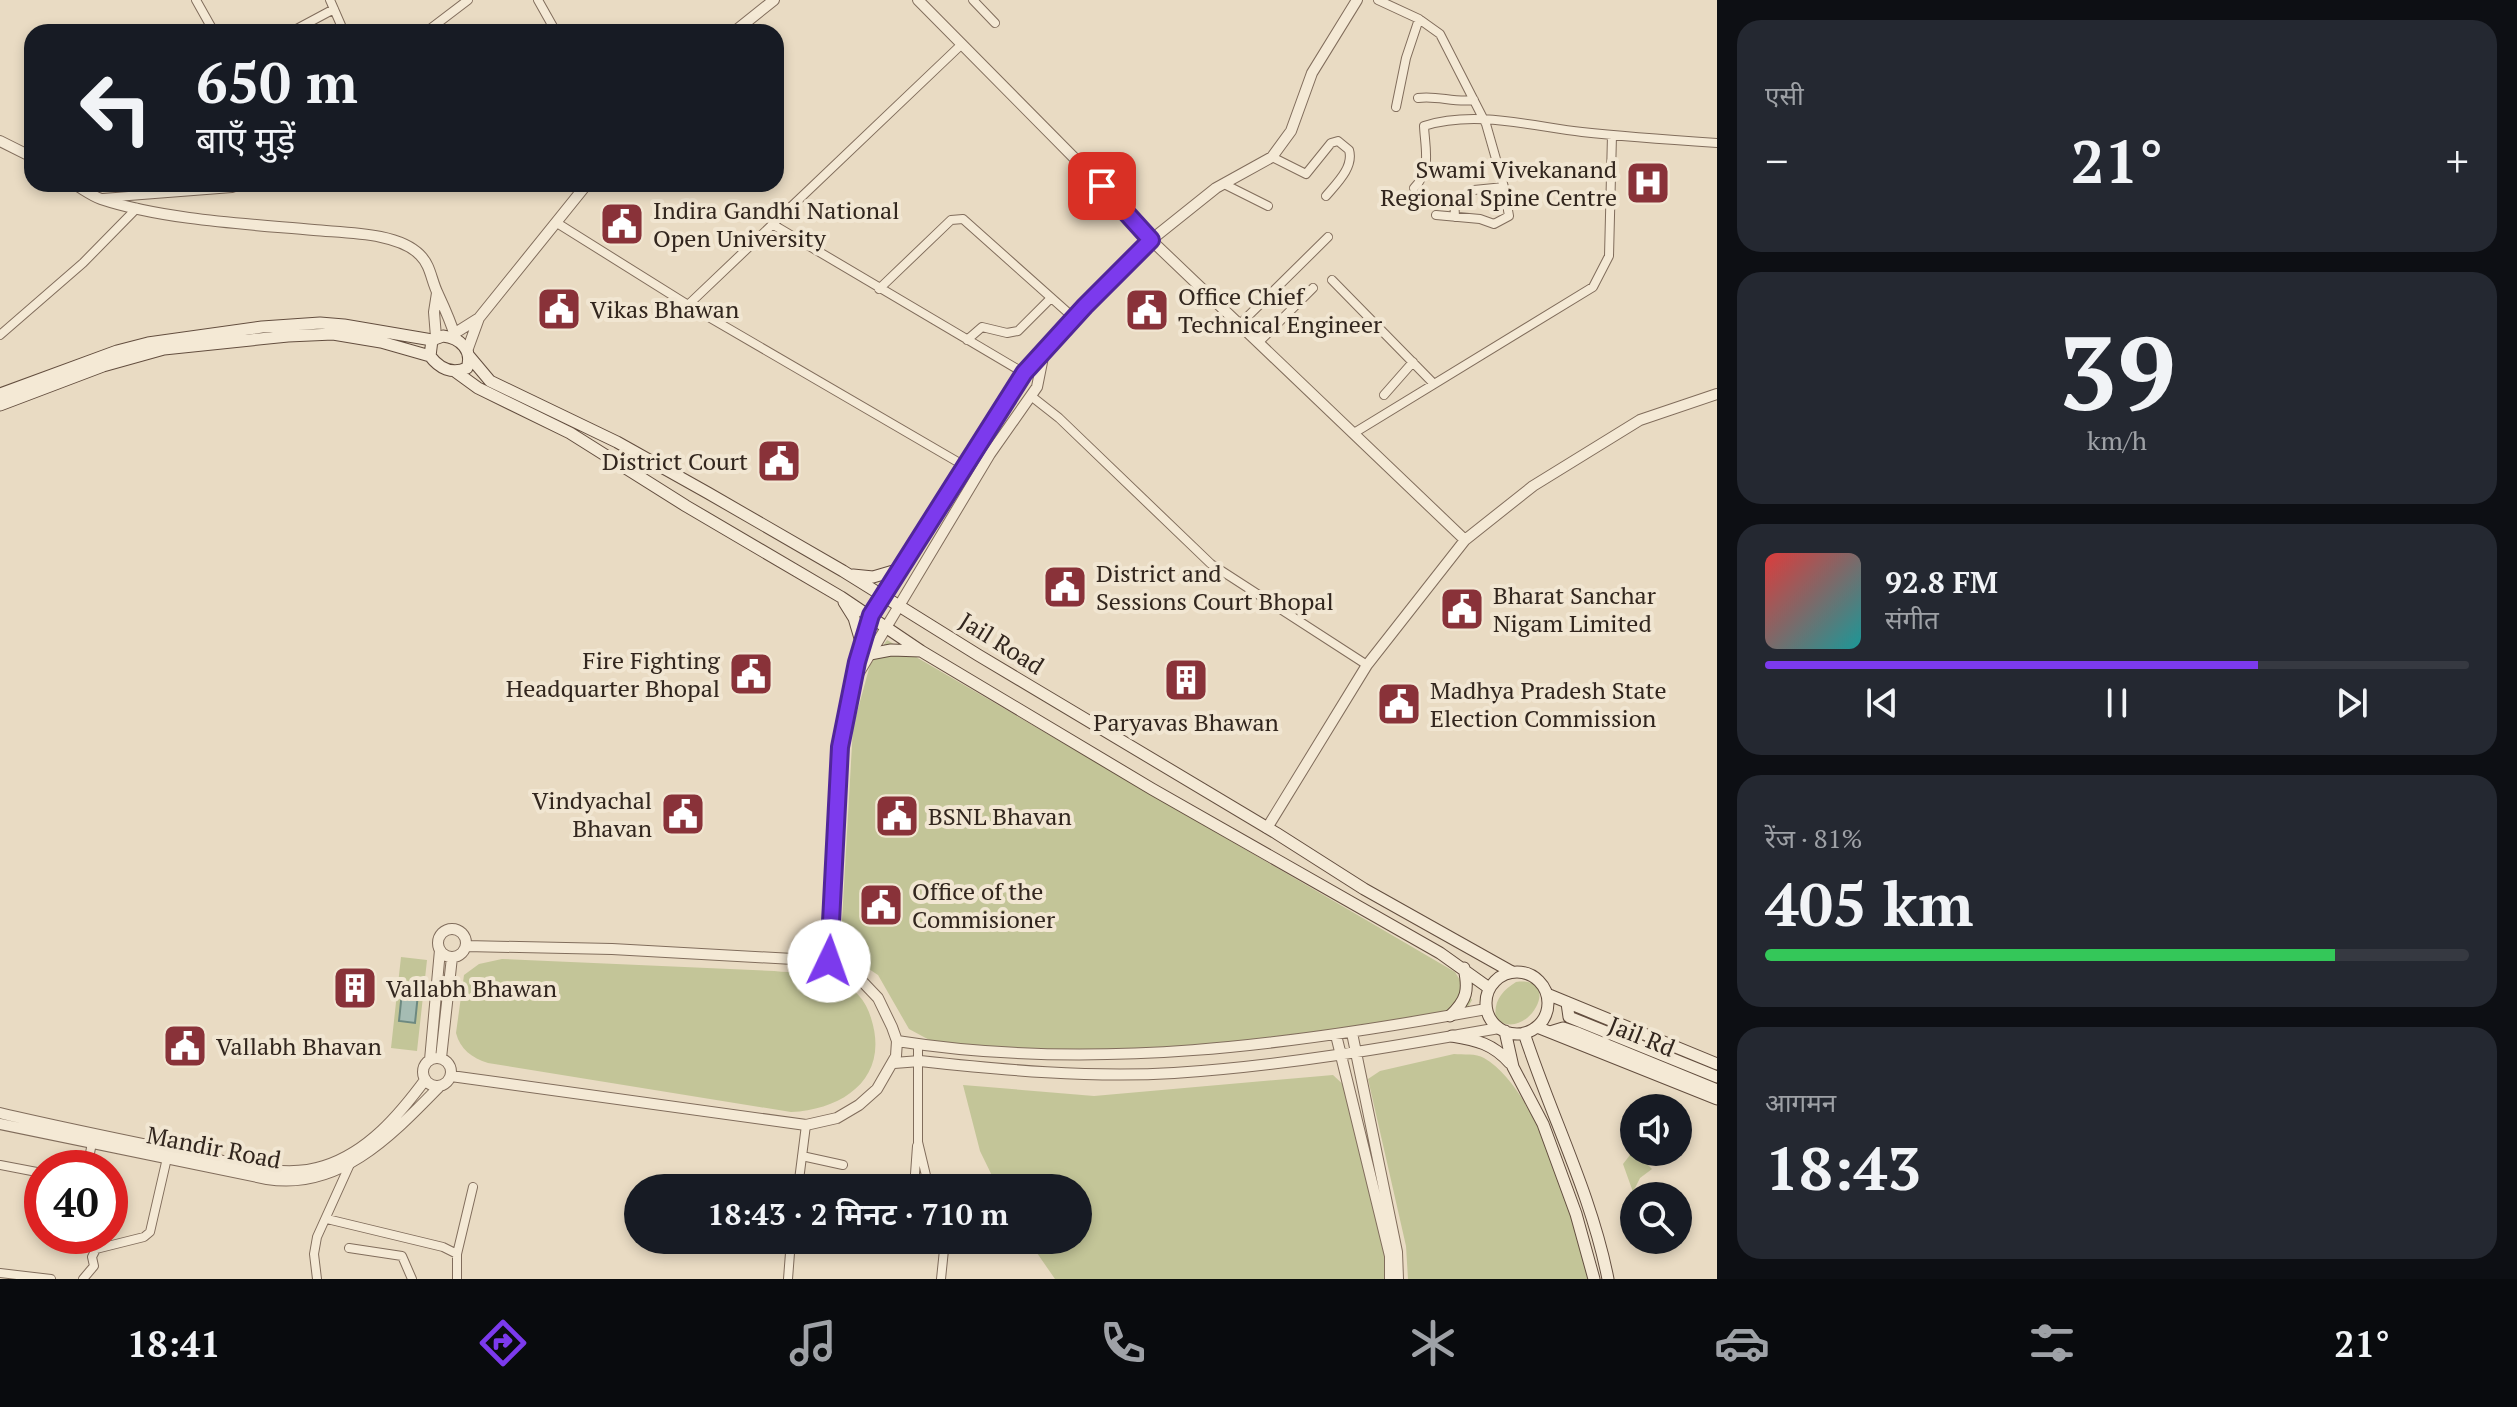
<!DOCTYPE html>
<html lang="hi">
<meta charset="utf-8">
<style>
:root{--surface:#171b24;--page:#242831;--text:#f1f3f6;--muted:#9ea1a6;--line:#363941;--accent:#7c3aed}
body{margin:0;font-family:"PT Serif","Noto Sans Devanagari",serif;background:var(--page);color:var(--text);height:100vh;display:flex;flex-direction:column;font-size:30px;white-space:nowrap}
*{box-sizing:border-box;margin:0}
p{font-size:26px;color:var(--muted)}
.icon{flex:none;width:44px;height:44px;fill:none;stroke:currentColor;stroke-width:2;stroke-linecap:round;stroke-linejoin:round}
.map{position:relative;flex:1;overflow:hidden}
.sheet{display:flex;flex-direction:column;gap:20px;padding:20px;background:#0d0f14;width:800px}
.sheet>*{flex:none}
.banner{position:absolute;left:24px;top:24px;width:760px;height:168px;border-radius:24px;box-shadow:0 4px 12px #0003;background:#171b24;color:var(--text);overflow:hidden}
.tools{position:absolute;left:1620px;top:1094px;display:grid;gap:16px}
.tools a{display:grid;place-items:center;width:72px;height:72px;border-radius:50%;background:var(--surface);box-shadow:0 4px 12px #0003;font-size:40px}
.speed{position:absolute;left:24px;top:1150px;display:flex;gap:16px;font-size:40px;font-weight:700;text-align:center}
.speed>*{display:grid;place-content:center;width:104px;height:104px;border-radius:50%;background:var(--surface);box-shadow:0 4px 12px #0003;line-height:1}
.speed .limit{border:12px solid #d22;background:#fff;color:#111}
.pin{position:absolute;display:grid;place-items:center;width:68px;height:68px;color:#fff;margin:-34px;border-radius:16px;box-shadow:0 4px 12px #0006}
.me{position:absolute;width:88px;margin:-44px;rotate:3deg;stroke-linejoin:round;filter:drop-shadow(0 0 6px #0008)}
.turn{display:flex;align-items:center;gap:28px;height:168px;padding:0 40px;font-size:36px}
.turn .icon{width:104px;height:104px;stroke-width:2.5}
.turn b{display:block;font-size:56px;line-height:68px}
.big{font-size:60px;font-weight:600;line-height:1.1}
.sheet .tile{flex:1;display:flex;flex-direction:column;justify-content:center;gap:12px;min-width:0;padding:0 28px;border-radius:24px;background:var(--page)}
.sheet .dial{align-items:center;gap:0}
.dial b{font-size:104px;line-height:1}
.song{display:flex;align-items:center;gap:24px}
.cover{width:96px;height:96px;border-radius:12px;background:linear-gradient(135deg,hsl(0 70% 55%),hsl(180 70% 35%))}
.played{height:8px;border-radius:4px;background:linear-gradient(90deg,var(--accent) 70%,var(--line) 70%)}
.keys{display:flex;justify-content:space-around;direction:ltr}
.heat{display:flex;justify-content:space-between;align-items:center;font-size:44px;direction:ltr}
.charge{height:12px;border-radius:6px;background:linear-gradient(90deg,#34c759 81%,var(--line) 0)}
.trip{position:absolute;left:624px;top:1174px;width:468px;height:80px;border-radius:40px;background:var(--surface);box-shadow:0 4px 12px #0003;font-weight:600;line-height:80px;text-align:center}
.tab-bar{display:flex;height:128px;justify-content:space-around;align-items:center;background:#090b0e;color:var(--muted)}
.tab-bar .icon{width:56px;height:56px}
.tab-bar .current{color:var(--accent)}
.tab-bar b{font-size:36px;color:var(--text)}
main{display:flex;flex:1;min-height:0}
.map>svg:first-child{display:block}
</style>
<main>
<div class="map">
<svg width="1717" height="1279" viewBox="0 0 1717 1279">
<rect width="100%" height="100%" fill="#e9dbc3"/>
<path fill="#c3c598" d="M887 640 1455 972 1472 1000 1468 1007 1460 1012 1312 1038 1089 1054 935 1043 909 1029 878 975 843 952 841 938 853 727 870 665Z
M401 957 427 960 417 1051 391 1048Z
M502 959 774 971C794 973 816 972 835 979 853 986 866 1000 871 1018 890 1077 845 1109 791 1112L488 1063C472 1058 460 1049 456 1033L464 975 479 964Z
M1516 982C1565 975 1527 1044 1496 1019 1493 1001 1502 991 1516 982Z
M1454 1054C1463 1055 1476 1053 1484 1058 1540 1091 1572 1218 1590 1279H1408L1406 1246 1368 1079 1380 1071Z
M1333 1075 1348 1089 1380 1226 1386 1267 1384 1279H1055L1028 1240H1078V1188H998L980 1151 963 1085 1094 1096Z
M1629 1141 1634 1145V1152H1642L1644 1161 1652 1169 1640 1178 1633 1192 1623 1164 1630 1155Z"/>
<path fill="#a5bcb3" stroke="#6d8980" stroke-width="2" d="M403 982 419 984 415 1023 399 1021Z"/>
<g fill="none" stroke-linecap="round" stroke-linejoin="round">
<g stroke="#816d5c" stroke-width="10">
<path id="minor" d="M196 0 214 32
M330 0 344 32
M538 0 556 32
M973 0 995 23
M1378 0 1419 19 1440 34 1486 124 1504 187 1509 216 1494 224 1480 219 1436 215
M291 32 334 9
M426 32 468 0
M1418 98C1437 95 1454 103 1474 100
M1396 107 1406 58 1419 19
M1272 157 1306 174 1331 143 1338 141 1349 150C1354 167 1337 183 1326 196
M1224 184 1268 206
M1414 188C1432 170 1425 148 1424 126 1475 110 1531 126 1582 132 1627 137 1672 140 1717 143
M1474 190 1504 187
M1454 197 1455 217
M103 198 232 188 244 184
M557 223 688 305 963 465
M772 224 1024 373
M1332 280 1434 384
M879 289 951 220 963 219 1074 318
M688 305 962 44
M1240 324 1328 237
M0 335 83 263 137 208
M967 340 982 327 1007 333 1018 331 1051 298
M1259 342 1313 288
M1384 395 1413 362
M1031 396 1059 418 1211 564 1367 665
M1354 433 1593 287 1609 256 1612 135
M918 1045V1142L929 1188
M802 1156 843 1165
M0 1165 42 1173
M87 1168 92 1143
M798 1188 806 1125
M914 1188 917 1146
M327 1219 443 1247 457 1254V1279
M349 1248 402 1256 412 1279
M457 1254 473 1187
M0 1273 51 1279
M83 1279 94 1266 92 1257 96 1249 144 1237 150 1232 167 1158
M317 1279 314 1254 317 1237 350 1164
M788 1279 791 1240
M941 1279 945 1240"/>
</g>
<g stroke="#816d5c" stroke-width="12">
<path id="tertiary" d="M918 0 1102 186 1151 240 1465 540
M734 32 774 0
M0 141 32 157
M74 184C83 189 92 196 101 199 164 220 248 224 314 230 344 233 398 232 420 255 431 266 431 280 438 294 445 309 451 322 456 339
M452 335 479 318 587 184
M436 337 434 312 437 293
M467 351 479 318
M857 676 990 454 1037 387 1044 352
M1267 828 1367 665 1465 540 1533 486 1640 420 1717 394
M438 943a14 14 0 1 1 28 0a14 14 0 1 1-28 0Z
M829 961 840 747 857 662 871 615 1024 373 1085 306 1151 240 1216 188 1272 157 1291 131 1312 73 1357 0
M1352 1033 1397 1252 1398 1279
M1336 1035 1390 1256V1279
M897 1041C1094 1072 1292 1045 1486 1009
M423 1072a14 14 0 1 1 28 0a14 14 0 1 1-28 0Z
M441 1058 452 957
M430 1060 440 950
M894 1063 920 1061C1003 1070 1090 1078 1174 1073 1283 1066 1391 1047 1499 1028
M451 1076 806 1125 837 1118 859 1105 877 1089 896 1056 897 1041 892 1027 878 998 858 977 829 961 612 949 466 946
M0 1113C64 1128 128 1141 192 1154 234 1162 282 1180 324 1166 368 1152 399 1115 425 1080
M0 1124 267 1179C340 1191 393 1134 439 1087"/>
</g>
<g stroke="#634e3f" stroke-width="13">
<path id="secondary" d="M443 336C461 338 473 351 467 368 452 375 439 368 430 356L432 340Z
M469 356 490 381 617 442 708 493 843 571 978 655 1276 833 1364 889 1512 972
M456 372 478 388 570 433 686 506 841 597 921 651 1152 789 1440 953 1489 988
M0 394 117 351 148 343 262 327 320 323 344 325 432 340
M0 405 103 366 164 349 288 336 333 334 381 342 430 356
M853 575 873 577 900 569
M844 602 854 618 862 645
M870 654 891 650 921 651
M1486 1003a31 31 0 1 1 62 0a31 31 0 1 1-62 0Z
M1547 994 1717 1064
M1567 1003 1569 1017 1717 1077
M1450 1016C1467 1000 1469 990 1464 968
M1537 1027 1717 1099
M1505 1031 1513 1067 1543 1124 1576 1214 1594 1279
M1550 1032 1563 1028 1578 1033 1717 1090
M1524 1033C1551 1116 1591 1193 1608 1279
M1452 1036C1477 1040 1493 1044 1510 1063"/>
</g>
<use href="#minor" stroke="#f4e9d5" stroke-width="8"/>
<use href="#tertiary" stroke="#f4e9d5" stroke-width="10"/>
<use href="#secondary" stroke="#f4e9d5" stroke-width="11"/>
</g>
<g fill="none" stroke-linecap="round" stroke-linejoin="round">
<g stroke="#51269a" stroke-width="20">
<path id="route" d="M829 961 840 747 857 662 871 615 1024 373 1085 306 1151 240 1102 186"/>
</g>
<use href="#route" stroke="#7c3aed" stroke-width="14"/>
</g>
<defs>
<g id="hospital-square" transform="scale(2.3)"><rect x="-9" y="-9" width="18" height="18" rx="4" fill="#893239" stroke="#f1e6d2"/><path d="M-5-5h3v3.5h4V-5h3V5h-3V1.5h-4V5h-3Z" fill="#fff"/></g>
<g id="civic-square" transform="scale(2.3)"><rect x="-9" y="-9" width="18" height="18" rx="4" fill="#893239" stroke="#f1e6d2"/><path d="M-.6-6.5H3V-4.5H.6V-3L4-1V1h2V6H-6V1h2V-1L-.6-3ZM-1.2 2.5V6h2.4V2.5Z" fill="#fff"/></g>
<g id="building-square" transform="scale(2.3)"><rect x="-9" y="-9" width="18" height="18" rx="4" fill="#893239" stroke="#f1e6d2"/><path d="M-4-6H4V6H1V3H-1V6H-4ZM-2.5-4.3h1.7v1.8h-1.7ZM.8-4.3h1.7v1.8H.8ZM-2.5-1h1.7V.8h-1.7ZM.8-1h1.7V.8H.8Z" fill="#fff"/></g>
</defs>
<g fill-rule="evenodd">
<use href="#hospital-square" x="1648" y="183"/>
<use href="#civic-square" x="622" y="224"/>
<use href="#civic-square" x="559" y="309"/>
<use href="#civic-square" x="1147" y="310"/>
<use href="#civic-square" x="779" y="461"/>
<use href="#civic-square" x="1065" y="587"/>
<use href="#civic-square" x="1462" y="609"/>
<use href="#civic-square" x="751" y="674"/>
<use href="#building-square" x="1186" y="680"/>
<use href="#civic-square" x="1399" y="704"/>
<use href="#civic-square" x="683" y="814"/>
<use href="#civic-square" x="897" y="816"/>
<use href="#civic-square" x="881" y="905"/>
<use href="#building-square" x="355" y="988"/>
<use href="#civic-square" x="185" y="1046"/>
</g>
<g text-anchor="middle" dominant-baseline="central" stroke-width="8" stroke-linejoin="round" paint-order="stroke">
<g font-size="24" fill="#32261e" stroke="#f1e6d2" text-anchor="start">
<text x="1617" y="169" text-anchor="end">Swami Vivekanand<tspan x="1617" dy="28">Regional Spine Centre</tspan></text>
<text x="653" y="210">Indira Gandhi National<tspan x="653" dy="28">Open University</tspan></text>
<text x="1178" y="296">Office Chief<tspan x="1178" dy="28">Technical Engineer</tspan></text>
<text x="590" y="309">Vikas Bhawan</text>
<text x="748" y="461" text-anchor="end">District Court</text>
<text x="1096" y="573">District and<tspan x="1096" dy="28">Sessions Court Bhopal</tspan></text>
<text x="1493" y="595">Bharat Sanchar<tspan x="1493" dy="28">Nigam Limited</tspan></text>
<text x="720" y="660" text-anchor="end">Fire Fighting<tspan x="720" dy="28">Headquarter Bhopal</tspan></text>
<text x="1430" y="690">Madhya Pradesh State<tspan x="1430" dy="28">Election Commission</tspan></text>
<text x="1186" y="722" text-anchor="middle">Paryavas Bhawan</text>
<text x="652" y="800" text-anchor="end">Vindyachal<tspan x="652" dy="28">Bhavan</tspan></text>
<text x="928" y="816">BSNL Bhavan</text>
<text x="912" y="891">Office of the<tspan x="912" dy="28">Commisioner</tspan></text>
<text x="386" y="988">Vallabh Bhawan</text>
<text x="216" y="1046">Vallabh Bhavan</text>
</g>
<g font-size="24" fill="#32261e" stroke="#f1e6d2">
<text transform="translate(1002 643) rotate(32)">Jail Road</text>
<text transform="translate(1642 1036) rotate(22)">Jail Rd</text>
<text transform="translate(214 1147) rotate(11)">Mandir Road</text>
</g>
</g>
</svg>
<div class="tools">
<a><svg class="icon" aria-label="sound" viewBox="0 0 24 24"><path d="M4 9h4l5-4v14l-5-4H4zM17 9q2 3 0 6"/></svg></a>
<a><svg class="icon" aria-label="search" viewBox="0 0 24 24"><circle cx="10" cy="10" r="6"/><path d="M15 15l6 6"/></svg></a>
</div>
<div class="speed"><div class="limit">40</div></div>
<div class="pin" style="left:1102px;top:186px;background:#d93025"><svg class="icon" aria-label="arrive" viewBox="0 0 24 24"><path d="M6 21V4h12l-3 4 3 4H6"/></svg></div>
<svg class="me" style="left:829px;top:961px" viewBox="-20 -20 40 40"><circle r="19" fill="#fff"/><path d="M0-13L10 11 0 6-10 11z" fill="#7c3aed"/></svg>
<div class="trip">18:43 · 2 मिनट · 710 m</div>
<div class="banner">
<div class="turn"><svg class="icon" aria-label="left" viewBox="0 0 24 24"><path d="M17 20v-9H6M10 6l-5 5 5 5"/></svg><div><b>650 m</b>बाएँ मुड़ें</div></div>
</div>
</div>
<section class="sheet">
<div class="tile"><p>एसी</p>
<div class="heat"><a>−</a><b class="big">21°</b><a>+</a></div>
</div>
<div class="tile dial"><b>39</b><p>km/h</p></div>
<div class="tile">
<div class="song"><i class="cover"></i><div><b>92.8 FM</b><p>संगीत</p></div></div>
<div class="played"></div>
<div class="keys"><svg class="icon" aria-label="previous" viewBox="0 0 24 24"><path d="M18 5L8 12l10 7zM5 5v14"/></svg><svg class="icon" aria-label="pause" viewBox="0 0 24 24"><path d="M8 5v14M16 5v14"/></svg><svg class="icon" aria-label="next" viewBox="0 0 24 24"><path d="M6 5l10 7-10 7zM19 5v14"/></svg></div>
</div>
<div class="tile"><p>रेंज · 81%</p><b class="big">405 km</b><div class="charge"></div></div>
<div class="tile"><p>आगमन</p><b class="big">18:43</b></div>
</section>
</main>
<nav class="tab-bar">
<b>18:41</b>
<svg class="icon current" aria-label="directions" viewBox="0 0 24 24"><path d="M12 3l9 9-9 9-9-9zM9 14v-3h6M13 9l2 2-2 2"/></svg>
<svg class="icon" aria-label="music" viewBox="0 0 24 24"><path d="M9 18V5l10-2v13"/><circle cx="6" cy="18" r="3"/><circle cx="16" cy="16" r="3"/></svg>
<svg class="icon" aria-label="phone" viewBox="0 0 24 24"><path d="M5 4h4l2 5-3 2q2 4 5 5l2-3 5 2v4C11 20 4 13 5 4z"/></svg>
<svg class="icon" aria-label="climate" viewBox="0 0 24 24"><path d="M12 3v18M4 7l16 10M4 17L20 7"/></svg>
<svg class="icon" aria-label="car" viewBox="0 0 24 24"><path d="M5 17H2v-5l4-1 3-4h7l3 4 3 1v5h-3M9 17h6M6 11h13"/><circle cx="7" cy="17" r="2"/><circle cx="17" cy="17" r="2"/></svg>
<svg class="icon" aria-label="filters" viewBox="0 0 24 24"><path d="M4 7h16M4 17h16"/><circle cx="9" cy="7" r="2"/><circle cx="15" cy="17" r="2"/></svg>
<b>21°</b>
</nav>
